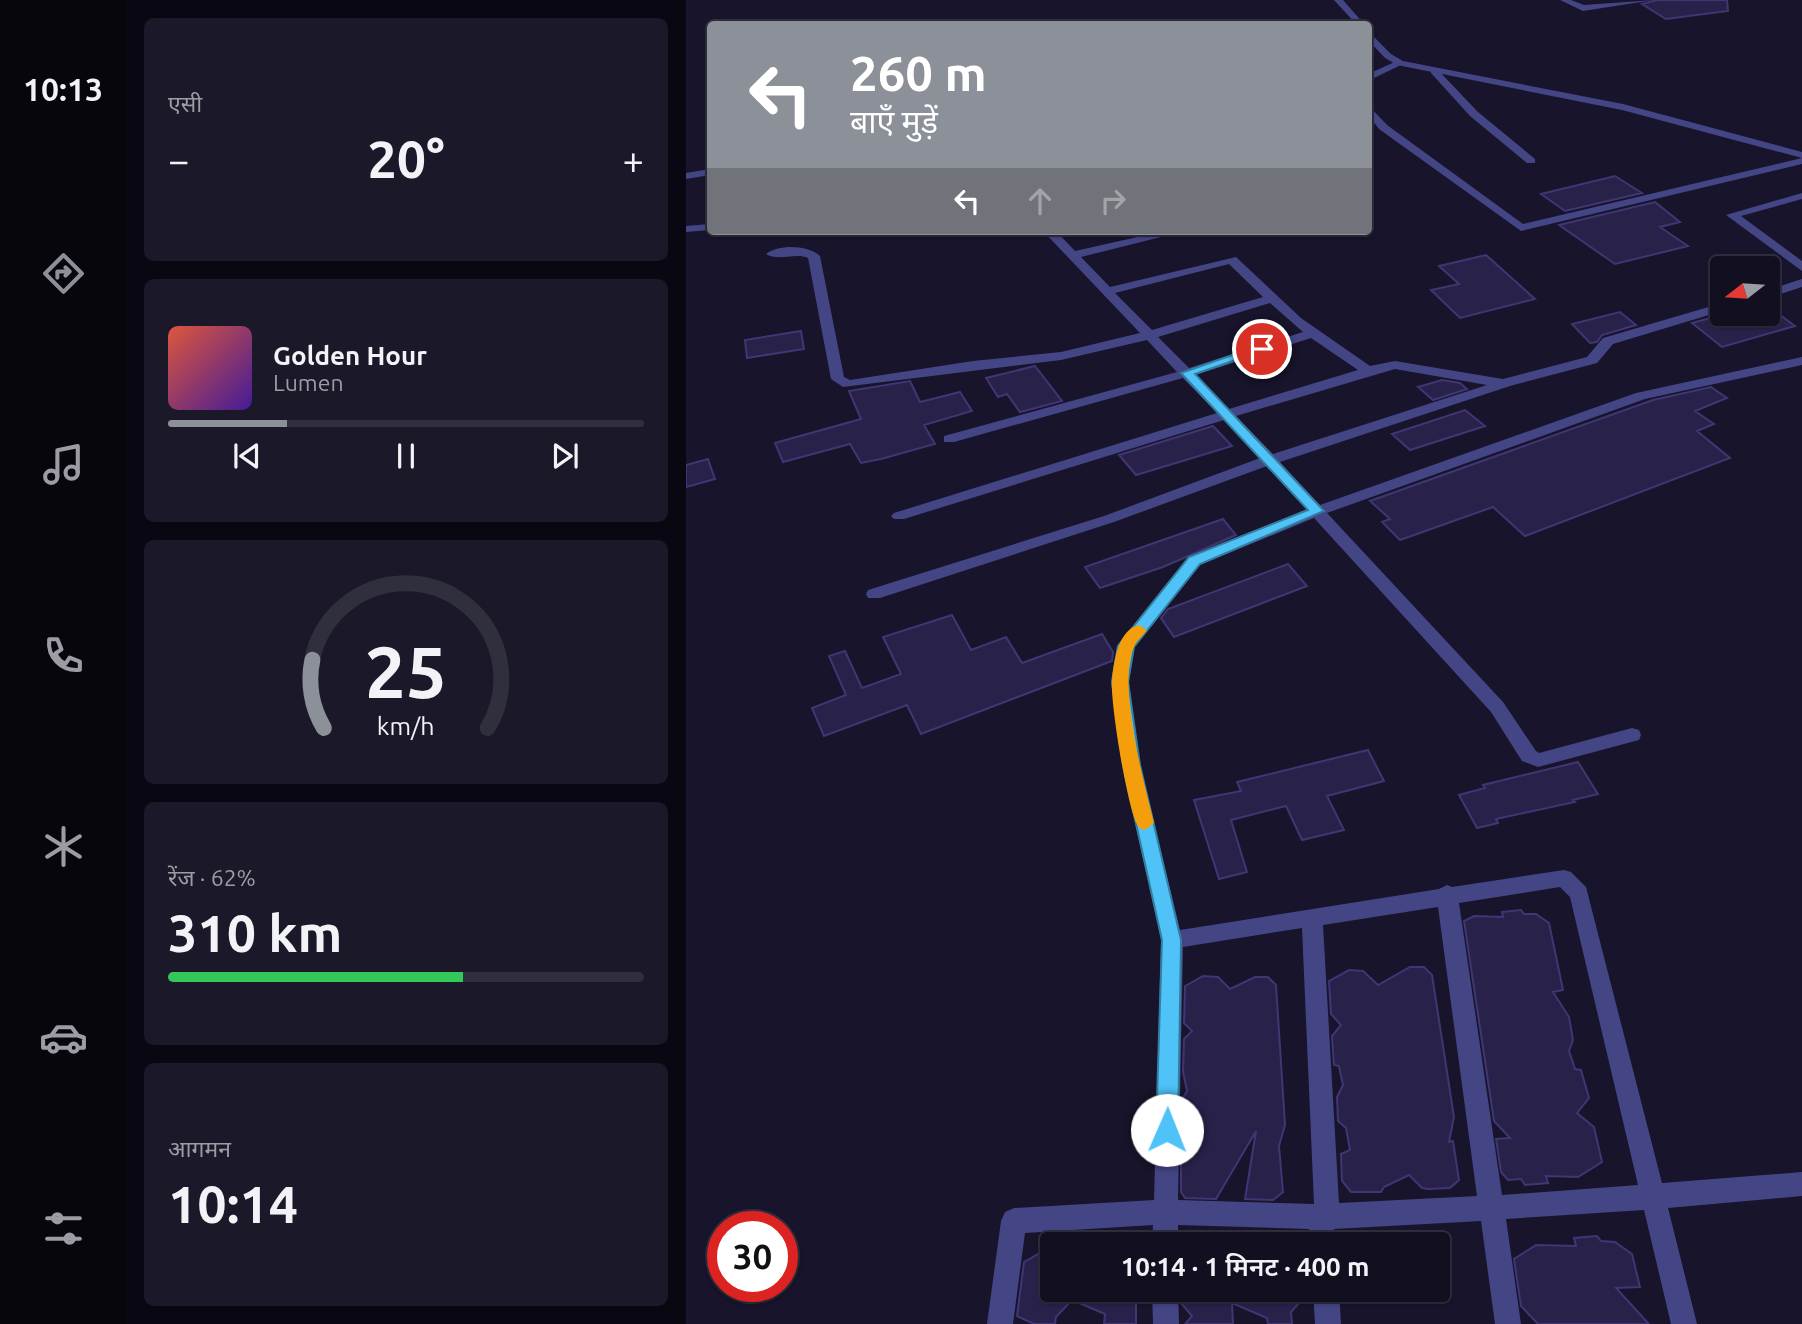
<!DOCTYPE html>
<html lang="hi">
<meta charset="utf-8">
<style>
:root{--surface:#110f20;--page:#1a1829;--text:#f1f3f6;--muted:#9c9ca5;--line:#302f3e;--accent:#8c9099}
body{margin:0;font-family:Ubuntu,"Noto Sans Devanagari",sans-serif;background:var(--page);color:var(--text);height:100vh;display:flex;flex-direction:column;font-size:26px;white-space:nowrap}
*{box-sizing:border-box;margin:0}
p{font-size:23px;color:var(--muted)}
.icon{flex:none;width:38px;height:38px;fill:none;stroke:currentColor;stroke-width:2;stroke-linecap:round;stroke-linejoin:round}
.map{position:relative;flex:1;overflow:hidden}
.panel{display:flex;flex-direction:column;gap:18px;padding:18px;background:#090812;width:560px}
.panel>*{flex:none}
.top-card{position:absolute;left:21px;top:21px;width:665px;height:214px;border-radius:7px;box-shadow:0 2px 5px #0004,0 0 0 2px var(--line);background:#8c9099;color:#fff;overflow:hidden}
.needle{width:46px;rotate:253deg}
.tools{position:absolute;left:1024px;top:256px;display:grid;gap:14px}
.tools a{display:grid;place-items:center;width:70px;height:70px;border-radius:7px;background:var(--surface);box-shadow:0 2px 5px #0004,0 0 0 2px var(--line);font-size:35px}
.speed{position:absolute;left:21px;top:1211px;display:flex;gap:14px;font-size:35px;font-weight:700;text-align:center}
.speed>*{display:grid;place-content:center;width:91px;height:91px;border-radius:50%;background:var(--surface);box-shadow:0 2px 5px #0004,0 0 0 2px var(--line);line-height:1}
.speed .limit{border:10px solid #d22;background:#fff;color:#111}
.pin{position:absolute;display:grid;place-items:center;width:60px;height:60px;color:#fff;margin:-30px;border:4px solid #fff;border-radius:50%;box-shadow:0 2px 7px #0007}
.me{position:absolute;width:77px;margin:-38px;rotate:1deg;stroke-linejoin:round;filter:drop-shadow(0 0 5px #0008)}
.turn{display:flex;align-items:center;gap:24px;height:147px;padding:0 28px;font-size:32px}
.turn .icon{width:91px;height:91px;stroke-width:2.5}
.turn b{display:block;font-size:49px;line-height:60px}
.lanes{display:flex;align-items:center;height:66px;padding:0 28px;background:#0003;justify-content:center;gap:35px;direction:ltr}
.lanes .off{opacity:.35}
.big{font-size:52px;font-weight:600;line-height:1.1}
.panel .widget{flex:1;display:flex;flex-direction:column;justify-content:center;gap:10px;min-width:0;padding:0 24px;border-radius:10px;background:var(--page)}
.panel .dial{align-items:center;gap:0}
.dial svg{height:182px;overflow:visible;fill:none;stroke:var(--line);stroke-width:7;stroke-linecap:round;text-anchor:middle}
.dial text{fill:var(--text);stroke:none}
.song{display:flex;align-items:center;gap:21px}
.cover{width:84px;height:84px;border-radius:10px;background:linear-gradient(135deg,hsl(10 70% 55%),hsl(260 70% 35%))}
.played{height:7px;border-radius:4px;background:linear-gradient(90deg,var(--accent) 25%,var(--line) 25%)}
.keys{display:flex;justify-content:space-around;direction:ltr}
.heat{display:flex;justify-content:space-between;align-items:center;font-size:38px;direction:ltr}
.charge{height:10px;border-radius:5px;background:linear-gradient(90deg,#34c759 62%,var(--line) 0)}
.trip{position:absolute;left:354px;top:1232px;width:410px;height:70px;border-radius:7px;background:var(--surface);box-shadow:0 2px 5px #0004,0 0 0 2px var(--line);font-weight:600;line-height:70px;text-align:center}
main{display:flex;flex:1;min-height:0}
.tab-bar{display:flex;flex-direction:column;width:126px;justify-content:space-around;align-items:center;background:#07060d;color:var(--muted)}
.tab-bar .icon{width:49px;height:49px}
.tab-bar .on{color:var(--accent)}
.tab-bar b{font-size:32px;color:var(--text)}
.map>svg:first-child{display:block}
</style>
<main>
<nav class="tab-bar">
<b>10:13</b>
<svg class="icon on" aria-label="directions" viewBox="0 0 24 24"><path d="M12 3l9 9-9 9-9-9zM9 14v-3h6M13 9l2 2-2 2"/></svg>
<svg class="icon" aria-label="music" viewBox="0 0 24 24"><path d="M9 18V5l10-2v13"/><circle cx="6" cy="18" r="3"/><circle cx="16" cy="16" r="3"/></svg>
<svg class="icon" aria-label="phone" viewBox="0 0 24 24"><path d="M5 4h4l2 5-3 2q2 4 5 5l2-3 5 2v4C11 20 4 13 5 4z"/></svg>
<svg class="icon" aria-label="climate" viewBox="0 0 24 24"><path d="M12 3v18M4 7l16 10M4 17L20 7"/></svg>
<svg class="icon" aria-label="car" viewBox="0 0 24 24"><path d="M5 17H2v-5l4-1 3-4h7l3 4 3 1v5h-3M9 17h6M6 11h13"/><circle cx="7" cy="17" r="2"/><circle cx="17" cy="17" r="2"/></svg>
<svg class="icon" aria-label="filters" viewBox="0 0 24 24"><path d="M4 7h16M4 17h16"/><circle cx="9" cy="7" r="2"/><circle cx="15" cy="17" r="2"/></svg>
</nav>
<section class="panel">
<div class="widget"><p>एसी</p>
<div class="heat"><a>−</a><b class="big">20°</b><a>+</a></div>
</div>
<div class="widget">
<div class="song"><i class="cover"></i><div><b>Golden Hour</b><p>Lumen</p></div></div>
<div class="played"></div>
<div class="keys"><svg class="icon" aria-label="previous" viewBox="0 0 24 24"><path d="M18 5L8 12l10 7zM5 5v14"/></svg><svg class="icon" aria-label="pause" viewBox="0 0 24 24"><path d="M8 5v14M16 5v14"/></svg><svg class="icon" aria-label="next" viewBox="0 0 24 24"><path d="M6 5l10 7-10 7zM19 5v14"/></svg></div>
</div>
<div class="widget dial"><svg viewBox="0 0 100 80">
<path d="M14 69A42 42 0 1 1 86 69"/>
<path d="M14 69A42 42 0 0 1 9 39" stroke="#8c9099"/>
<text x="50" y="56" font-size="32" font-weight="700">25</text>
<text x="50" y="72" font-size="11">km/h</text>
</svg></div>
<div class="widget"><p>रेंज · 62%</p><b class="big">310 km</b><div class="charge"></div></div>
<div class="widget"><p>आगमन</p><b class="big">10:14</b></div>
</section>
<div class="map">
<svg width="1116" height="1324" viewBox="0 0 1116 1324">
<rect width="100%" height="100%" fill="#17142b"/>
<path fill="#28224a" stroke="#3f3673" stroke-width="2" d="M971 0H1041L1042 11 980 19 956 4Z
M929 176 956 193 879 211 855 194Z
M969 202 994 222 974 227 1002 246 929 264 873 225Z
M800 255 849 299 774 318 745 290 773 284 753 266Z
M1082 306 1109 326 1036 347 1006 323 1043 313H1082Z
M934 312 950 325 916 335 911 342 904 343 886 324Z
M115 331 118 349 61 358 59 340Z
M349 366 376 401 334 412 321 394 312 397 300 378Z
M756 380 774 383 781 389 747 400 732 387Z
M224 381 234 402 274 392 286 411 238 425 249 444 195 459 175 463 164 444 97 462 89 443 175 419 163 391Z
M1025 387 1041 398 1009 411 1028 424 1011 431 1044 458 839 536 807 507 714 540 696 522 704 519 684 501 967 400Z
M779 410 799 426 724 450 706 434Z
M527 426 546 446 450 475 433 455Z
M22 459 29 479 0 487V465Z
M537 519 550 535 477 567 414 588 399 567Z
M602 564 621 586 488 637 475 618 482 609Z
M266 615 285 650 320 637 336 663 416 634 427 652 426 661 235 734 221 705 138 736 126 708 160 695 143 656 159 651 176 688 215 674 197 637Z
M682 750 698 781 641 796 658 830 616 840 600 806 545 820 561 872 533 879 508 800 555 791 551 782Z
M892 762 912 794 887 800 889 802 810 819 812 823 791 828 773 795 799 788 797 785Z
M835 910 838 914H850L863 923 877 990 867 992 883 1017 887 1040 883 1051 889 1069 895 1070 903 1098 891 1113 908 1127 916 1162 892 1177 860 1176 862 1183 839 1185 835 1179 822 1180 815 1172 810 1139 824 1138 808 1121 778 921 788 916 817 917 816 912Z
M724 967H738L746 975 768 1117 763 1142 767 1141 773 1180 764 1188 742 1189 736 1188 723 1175 698 1187 695 1192H665L656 1181 655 1154 664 1150 660 1128 652 1121 651 1097 657 1085 653 1066 648 1065 646 1036 655 1025 645 1014 643 981 663 970 677 971 692 985Z
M517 976 532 977 544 989 569 977H582L590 985 599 1125 593 1146 597 1192 587 1200 559 1199 570 1131 530 1199 499 1198 495 1192V1160L500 1158V1135L496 1134 497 1098 501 1091 497 1072 498 1039 506 1031 498 1023 499 986Z
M911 1236 915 1241 929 1242 946 1254 954 1287 930 1288 963 1324H852L835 1306 828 1259 850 1245 890 1246 888 1238Z
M366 1246V1290H462L450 1301V1324H418L419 1314 386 1300 370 1317 369 1324H348L331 1316 338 1262Z
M495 1290H612L613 1303 605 1312 606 1324H582L581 1318 546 1303 547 1324H499L506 1316 495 1303Z"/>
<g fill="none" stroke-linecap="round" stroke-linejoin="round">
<path fill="#444585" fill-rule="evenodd" d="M874 0H885L898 5 968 0 897 11Z
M711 61 719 63 682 81V74Z
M745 69H751L792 112 849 159V163H841L784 116 745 73Z
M682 105 701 125 837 224 1116 158V164L835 231 693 129 682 115Z
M24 169V175L0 179V173Z
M1116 193V199L1055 216 1116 261V271L1040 215Z
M24 224V230L0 232V226Z
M357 231H370L389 251 478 231H499L395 257 424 287 550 257 615 318 684 366 709 361 817 379 901 357 917 338 1036 303V311L927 344 911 363 824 386 594 462 634 505 950 393 1116 357V365L959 399 641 513 817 702 850 751 853 753 946 728 953 730 955 735 953 740 852 767 836 761 805 712 628 518 514 565 448 647 443 682 454 765 494 930 753 889 761 885 766 887 878 870 885 872 900 887 976 1183 1116 1172V1196L982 1208 1011 1324H985L958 1210 820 1219 835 1324H809L795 1221 648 1229 650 1244H624L623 1229 492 1225V1244H466L467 1225 339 1233 327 1324H301L315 1221 319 1212 328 1208 468 1200 475 940 436 765 425 682 431 646 502 557 621 509 581 466 428 522 194 598H182L180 594 182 590 418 516 574 458 538 420 218 519H208L205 516 208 513 531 413 497 378 268 442H258V436L491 372 461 340 375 360 157 387 145 379 122 258C109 252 92 262 80 254 93 244 122 245 134 256L158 377 164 380 287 361 375 352 454 333ZM543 264 577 297 466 330 429 293ZM584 303 617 332 503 368 472 337ZM625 338 672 370 543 409 509 375ZM709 369 801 385 587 454 550 416ZM874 887 884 897 952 1185 816 1195 773 903ZM752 907 791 1196 653 1203 637 925ZM616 928 628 1204 492 1200 497 947Z
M1116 279V287L1082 298V290Z
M466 1290H492L493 1324H467Z
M627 1290H653L655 1324H629Z"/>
<path fill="#444585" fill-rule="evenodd" d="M648 0H657L678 24H670Z
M682 31 705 54 717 61 937 104 1116 152V158L936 110 711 65 699 58 682 40Z"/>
</g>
<path fill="#4fc3f7" stroke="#337fa1" stroke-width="2" d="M572 346 582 349 509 374 638 511 514 564 448 647 442 682 454 765 495 940 492 1130 488 1138 481 1141 473 1138 470 1130 476 940 437 765 426 682 432 646 503 557 622 510 495 373Z"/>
<path fill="#f59e0b" d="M453 625 461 630C457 636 450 641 448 647 431 685 458 782 468 823L459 830C454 828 453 829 451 824 441 806 424 701 426 680 428 661 432 630 453 625Z"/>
</svg>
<div class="tools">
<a><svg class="needle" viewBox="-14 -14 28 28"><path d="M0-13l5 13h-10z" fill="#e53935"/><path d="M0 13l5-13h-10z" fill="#9c9ca5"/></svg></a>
</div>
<div class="speed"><div class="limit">30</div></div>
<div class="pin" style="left:576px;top:349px;background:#d93025"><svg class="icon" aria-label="arrive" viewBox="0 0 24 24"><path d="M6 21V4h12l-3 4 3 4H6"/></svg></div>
<svg class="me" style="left:481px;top:1130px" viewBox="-20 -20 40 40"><circle r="19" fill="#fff"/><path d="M0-13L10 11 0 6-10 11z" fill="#4fc3f7"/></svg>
<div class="trip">10:14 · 1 मिनट · 400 m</div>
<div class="top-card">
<div class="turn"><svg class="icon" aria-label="left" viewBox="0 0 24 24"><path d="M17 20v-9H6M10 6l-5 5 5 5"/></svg><div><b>260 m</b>बाएँ मुड़ें</div></div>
<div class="lanes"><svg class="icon" aria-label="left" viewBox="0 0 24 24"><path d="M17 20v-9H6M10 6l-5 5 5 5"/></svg><svg class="icon off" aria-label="ahead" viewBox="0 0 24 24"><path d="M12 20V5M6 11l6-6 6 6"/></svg><svg class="icon off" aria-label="right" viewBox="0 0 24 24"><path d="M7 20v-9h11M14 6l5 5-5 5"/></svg></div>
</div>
</div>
</main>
